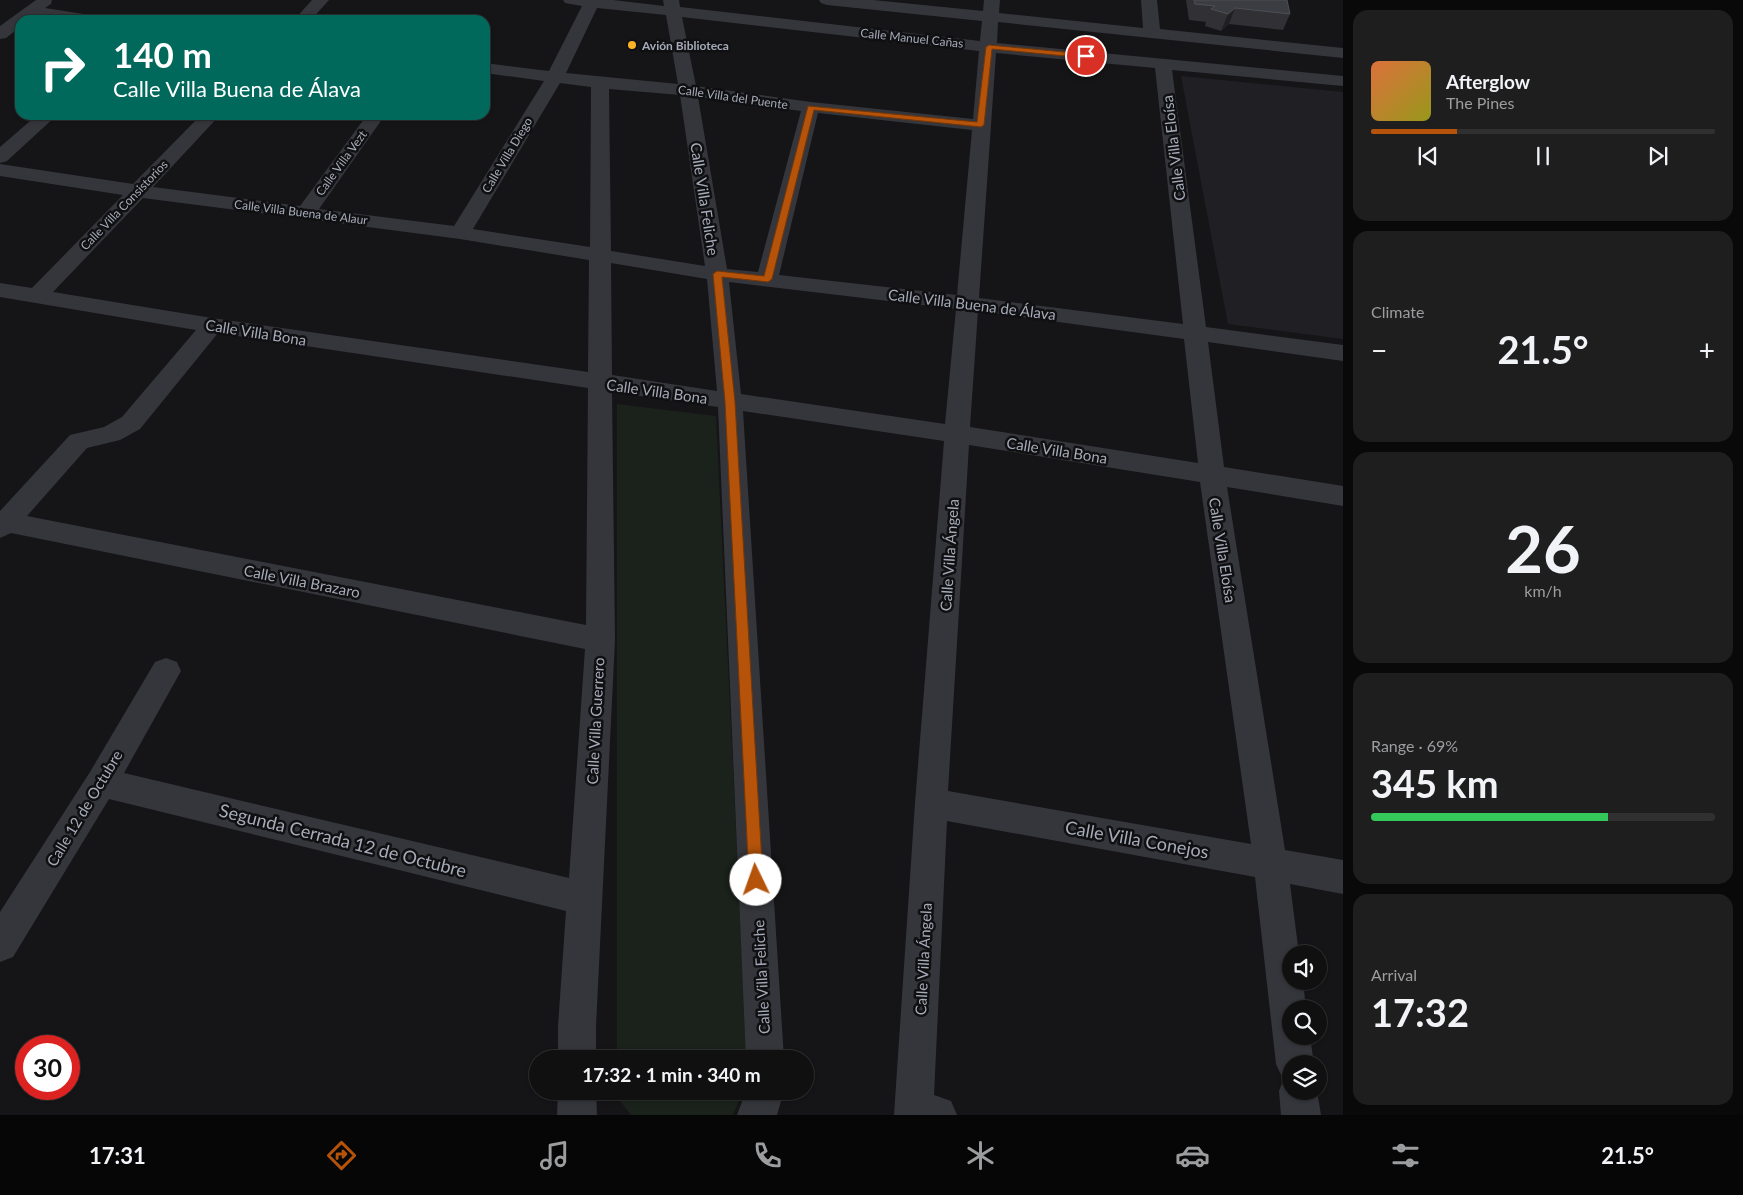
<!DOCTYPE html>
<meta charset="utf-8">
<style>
:root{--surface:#101011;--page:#1e1e1f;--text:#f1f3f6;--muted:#9c9d9f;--line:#303031;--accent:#b45309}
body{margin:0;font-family:Lato,sans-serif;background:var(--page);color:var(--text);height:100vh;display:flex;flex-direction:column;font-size:19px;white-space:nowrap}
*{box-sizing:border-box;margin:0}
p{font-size:16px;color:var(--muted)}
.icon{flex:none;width:28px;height:28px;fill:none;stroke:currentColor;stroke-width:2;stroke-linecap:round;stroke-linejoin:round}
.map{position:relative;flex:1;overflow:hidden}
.sheet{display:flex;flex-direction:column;gap:10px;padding:10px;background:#090909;width:400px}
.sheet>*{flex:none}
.top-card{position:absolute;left:15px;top:15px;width:475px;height:105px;border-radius:15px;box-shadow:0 1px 4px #0004,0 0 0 1px var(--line);background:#00695c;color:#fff;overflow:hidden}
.tools{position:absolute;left:1282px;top:945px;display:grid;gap:10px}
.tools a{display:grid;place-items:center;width:45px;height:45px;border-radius:50%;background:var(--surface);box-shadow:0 1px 4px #0004,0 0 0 1px var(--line);font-size:25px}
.speed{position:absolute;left:15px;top:1035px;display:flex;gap:10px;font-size:25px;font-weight:700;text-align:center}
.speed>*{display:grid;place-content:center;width:65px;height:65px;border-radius:50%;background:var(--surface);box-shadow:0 1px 4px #0004,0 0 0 1px var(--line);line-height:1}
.speed .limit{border:8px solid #d22;background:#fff;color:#111}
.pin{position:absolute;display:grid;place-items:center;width:42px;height:42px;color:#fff;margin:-21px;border:2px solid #fff;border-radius:50%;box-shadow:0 1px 5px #0007}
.me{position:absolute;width:55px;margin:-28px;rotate:357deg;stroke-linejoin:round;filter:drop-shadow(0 0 4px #0008)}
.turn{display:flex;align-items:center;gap:18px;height:105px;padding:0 15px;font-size:22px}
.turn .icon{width:65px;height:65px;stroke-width:2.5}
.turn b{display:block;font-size:35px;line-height:42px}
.big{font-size:38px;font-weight:700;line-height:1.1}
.sheet .card{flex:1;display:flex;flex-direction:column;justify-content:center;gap:8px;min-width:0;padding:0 18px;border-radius:15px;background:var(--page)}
.sheet .dial{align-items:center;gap:0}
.dial b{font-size:65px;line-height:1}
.song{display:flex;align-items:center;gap:15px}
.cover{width:60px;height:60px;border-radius:8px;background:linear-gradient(135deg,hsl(20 70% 55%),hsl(60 70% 35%))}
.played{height:5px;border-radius:2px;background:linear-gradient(90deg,var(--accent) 25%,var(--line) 25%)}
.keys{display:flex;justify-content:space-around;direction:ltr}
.heat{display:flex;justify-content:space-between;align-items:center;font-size:28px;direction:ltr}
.charge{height:8px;border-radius:4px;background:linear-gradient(90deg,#34c759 69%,var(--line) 0)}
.trip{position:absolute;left:529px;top:1050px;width:285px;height:50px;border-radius:25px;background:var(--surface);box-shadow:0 1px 4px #0004,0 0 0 1px var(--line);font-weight:700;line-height:50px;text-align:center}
.tab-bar{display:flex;height:80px;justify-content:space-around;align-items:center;background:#060607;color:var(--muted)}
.tab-bar .icon{width:35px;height:35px}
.tab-bar .selected{color:var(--accent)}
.tab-bar b{font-size:22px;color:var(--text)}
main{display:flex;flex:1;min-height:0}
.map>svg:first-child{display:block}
</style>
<main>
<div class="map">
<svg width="1343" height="1115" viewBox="0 0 1343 1115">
<rect width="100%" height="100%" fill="#151517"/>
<path fill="#202024" d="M1181 76 1343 92V339L1228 324Z"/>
<path fill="#1a221b" d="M617 404 716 416 747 1059H617Z
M617 1091H743L733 1115H631L617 1097Z"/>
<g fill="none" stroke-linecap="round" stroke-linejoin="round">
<path fill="#35363c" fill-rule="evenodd" d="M36 0H52L51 4 45 8 90 15 96 17 98 20H58L34 16 29 20H20V27L6 38 0 39V26Z
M312 0H329L311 20H294Z
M563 0H613L664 6 663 0H679L680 7 980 41 982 21 827 5 821 3 819 0H873L983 11 984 0H1000L999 13 1143 28 1141 0H1157L1160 29 1343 48V58L998 22 997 43 1343 76V86L1172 70 1206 327 1343 345V361L1208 342 1224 467 1343 486V506L1227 487 1285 850 1343 860V894L1290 884 1299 954H1291V981H1303L1306 1009H1291V1036H1310L1314 1064H1291V1091H1317L1321 1115H1281L1279 1091 1284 1078 1282 1077 1276 1064 1255 877 947 821 934 1095 951 1101 957 1115H894L915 803 944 441 743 411 784 1059H746L718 407 612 392 615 640 596 1026V1059H558V1026L566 911 109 799 13 957 0 962V912L90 772 155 662 166 658 177 662 181 671 124 773 569 878 585 649 11 533 0 538V511L70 435 104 427 122 417 196 330 0 297V283L32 288 123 195 0 176V164L133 184 201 115H220L153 187 300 206 367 115H385L319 209 454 226 544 81 485 73V63L549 71 582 6 565 3ZM597 8 666 15 678 84 566 73ZM682 17 979 51 973 119 811 102 696 86ZM996 53 1155 68 1183 324 979 298ZM560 83 591 87 590 247 473 229ZM609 89 680 95 705 266 611 251ZM698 97 801 111 758 272 727 269ZM818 113 972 130 957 295 779 275ZM143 198 460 239 589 260 588 372 212 318 53 292ZM611 263 707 279 717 391 612 375ZM729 282 956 309 945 424 741 394ZM978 311 1184 339 1198 463 970 427ZM218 333 588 388 586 625 27 516 87 448 120 440 140 429ZM969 445 1200 482 1251 844 948 791Z
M37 115H57L7 161 0 163V147Z
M558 1091H596L597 1115H557Z
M746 1091H784L777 1115H737Z"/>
</g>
<path fill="#303035" d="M1186 0H1287L1290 14 1283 30 1229 24 1221 31 1205 26 1206 22 1189 20Z"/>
<path fill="#202023" d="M1235 8 1229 24 1221 31 1228 14Z"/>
<path fill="#3c3d43" stroke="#4d4f55" d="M1194 0H1287L1290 14 1235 8 1228 14 1211 9 1215 6 1195 4Z"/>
<path fill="#b45309" stroke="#753606" d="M989 45 1086 54 1089 56 1086 58 992 49 984 125 981 127 814 110 772 279 768 282 722 277 735 402 763 880 761 884 756 886 751 884 749 880 725 402 713 274 717 271 764 276 808 106 977 122 986 47Z"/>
<circle fill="#ffb324" stroke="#101012" stroke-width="2" cx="632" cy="45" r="5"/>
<g text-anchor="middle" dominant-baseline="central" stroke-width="5" stroke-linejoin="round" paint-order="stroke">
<g font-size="12" fill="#a5abb8" stroke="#101012">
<text transform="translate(912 38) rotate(6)">Calle Manuel Cañas</text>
<text transform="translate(733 97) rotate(8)">Calle Villa del Puente</text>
<text transform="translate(507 155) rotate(-59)">Calle Villa Diego</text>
<text transform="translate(341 163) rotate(-54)">Calle Villa Vezt</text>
<text transform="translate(124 205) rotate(-46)">Calle Villa Consistorios</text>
<text transform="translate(301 212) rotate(7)">Calle Villa Buena de Alaur</text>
</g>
<g font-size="12" font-weight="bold" fill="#a5abb8" stroke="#101012" text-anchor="start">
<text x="642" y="45">Avión Biblioteca</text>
</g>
<g font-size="15" fill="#a5abb8" stroke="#101012">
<text transform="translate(1173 148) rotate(-97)">Calle Villa Eloísa</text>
<text transform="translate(705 199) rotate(81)">Calle Villa Feliche</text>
<text transform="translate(972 304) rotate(7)">Calle Villa Buena de Álava</text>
<text transform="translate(256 332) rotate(9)">Calle Villa Bona</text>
<text transform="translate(657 391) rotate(8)">Calle Villa Bona</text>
<text transform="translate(1057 450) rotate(9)">Calle Villa Bona</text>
<text transform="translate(1223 550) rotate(81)">Calle Villa Eloísa</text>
<text transform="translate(949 555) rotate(-86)">Calle Villa Ángela</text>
<text transform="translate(302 581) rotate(11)">Calle Villa Brazaro</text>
<text transform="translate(595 721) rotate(-87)">Calle Villa Guerrero</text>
<text transform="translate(84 808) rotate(-59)">Calle 12 de Octubre</text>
<text transform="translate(923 959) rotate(-87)">Calle Villa Ángela</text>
<text transform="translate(761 977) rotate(-93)">Calle Villa Feliche</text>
</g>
<g font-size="18" fill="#a5abb8" stroke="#101012">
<text transform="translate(1137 839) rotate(10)">Calle Villa Conejos</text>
<text transform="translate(343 840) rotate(14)">Segunda Cerrada 12 de Octubre</text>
</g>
</g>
</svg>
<div class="tools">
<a><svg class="icon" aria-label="sound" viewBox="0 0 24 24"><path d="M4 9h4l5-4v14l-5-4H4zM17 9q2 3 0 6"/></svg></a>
<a><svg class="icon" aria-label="search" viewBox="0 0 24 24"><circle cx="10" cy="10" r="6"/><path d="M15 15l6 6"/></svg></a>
<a><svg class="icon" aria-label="layers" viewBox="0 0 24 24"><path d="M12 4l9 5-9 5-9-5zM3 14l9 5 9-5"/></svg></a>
</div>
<div class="speed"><div class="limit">30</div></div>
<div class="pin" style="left:1086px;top:56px;background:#d93025"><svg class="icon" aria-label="arrive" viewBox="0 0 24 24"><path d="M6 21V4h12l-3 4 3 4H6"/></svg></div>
<svg class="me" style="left:756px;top:880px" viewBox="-20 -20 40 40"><circle r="19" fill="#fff"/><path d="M0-13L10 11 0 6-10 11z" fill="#b45309"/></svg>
<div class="trip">17:32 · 1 min · 340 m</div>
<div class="top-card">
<div class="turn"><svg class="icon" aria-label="right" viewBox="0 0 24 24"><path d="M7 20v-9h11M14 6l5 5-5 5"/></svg><div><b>140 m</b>Calle Villa Buena de Álava</div></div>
</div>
</div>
<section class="sheet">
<div class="card">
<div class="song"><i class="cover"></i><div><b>Afterglow</b><p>The Pines</p></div></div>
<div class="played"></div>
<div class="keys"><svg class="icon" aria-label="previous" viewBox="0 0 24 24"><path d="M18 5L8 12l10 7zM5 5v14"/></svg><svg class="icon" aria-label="pause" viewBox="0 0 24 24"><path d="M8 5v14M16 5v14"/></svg><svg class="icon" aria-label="next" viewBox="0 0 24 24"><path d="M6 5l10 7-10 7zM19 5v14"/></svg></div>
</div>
<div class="card"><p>Climate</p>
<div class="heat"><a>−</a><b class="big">21.5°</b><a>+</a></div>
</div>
<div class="card dial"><b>26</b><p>km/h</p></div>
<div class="card"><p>Range · 69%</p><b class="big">345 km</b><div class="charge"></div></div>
<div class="card"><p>Arrival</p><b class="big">17:32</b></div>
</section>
</main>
<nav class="tab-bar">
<b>17:31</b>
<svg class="icon selected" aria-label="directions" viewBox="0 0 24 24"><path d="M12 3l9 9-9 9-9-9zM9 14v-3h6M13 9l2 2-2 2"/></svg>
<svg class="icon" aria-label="music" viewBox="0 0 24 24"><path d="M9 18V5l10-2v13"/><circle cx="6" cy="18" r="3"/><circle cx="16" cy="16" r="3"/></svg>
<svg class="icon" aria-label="phone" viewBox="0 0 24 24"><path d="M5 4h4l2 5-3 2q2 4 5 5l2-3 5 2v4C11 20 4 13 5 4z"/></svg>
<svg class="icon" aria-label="climate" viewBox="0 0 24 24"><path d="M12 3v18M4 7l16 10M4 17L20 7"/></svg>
<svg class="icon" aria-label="car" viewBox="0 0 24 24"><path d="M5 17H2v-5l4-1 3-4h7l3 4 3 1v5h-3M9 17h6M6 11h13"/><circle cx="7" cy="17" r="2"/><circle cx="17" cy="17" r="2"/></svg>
<svg class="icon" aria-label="filters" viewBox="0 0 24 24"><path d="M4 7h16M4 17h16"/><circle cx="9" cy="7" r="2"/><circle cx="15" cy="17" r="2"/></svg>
<b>21.5°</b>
</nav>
